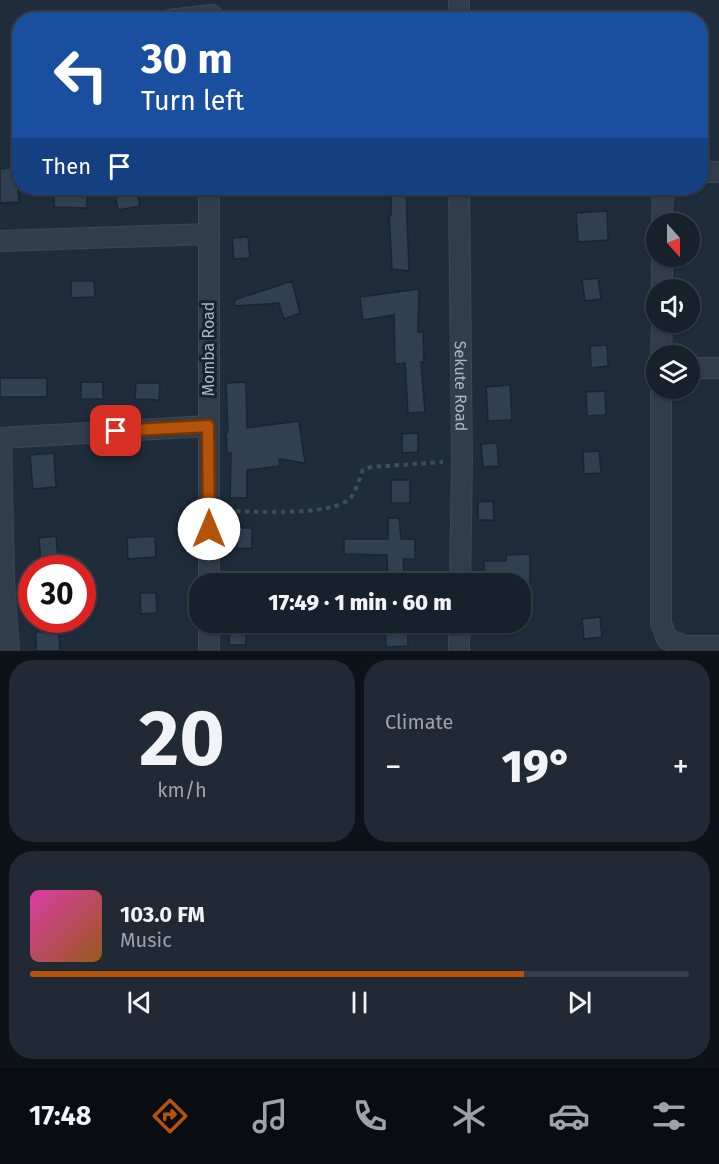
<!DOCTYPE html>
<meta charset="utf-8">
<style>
:root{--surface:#17212c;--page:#202934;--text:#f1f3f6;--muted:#9ea3a9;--line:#363e48;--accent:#b45309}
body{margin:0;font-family:"Fira Sans",sans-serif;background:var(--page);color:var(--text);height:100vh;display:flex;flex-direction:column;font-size:22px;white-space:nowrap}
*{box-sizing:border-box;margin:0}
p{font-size:20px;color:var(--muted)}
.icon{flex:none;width:33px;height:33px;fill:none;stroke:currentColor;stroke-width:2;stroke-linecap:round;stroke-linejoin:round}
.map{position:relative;height:651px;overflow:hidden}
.drawer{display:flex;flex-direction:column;gap:9px;padding:9px;background:#0d1218;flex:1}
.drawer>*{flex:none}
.hud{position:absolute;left:12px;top:12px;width:696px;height:183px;border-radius:24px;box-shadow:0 2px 4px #0004,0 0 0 2px var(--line);background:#1a4fa0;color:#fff;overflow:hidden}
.needle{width:39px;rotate:159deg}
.controls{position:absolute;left:646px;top:213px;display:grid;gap:12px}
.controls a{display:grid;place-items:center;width:54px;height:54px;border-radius:50%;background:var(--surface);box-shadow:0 2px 4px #0004,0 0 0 2px var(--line);font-size:30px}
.speed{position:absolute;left:18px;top:555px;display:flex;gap:12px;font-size:30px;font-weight:700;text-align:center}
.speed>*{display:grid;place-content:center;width:78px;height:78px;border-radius:50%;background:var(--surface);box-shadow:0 2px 4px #0004,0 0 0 2px var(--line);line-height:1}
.speed .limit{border:9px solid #d22;background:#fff;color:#111}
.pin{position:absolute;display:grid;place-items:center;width:51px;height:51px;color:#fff;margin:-26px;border-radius:12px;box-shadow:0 3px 9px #0006}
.me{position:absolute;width:66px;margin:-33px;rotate:0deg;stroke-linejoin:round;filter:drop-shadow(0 0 4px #0008)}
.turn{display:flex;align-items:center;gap:21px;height:126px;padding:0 30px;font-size:27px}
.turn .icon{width:78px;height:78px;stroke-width:2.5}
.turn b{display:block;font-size:42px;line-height:51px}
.then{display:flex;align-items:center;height:57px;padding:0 30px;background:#0003;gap:12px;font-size:22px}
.big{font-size:45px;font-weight:800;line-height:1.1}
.drawer .tile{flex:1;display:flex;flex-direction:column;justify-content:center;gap:9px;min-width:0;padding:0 21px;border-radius:24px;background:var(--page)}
.drawer .dial{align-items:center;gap:0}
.dial b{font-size:78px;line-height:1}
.song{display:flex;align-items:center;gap:18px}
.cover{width:72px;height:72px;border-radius:9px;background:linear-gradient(135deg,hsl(320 70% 55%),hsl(30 70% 35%))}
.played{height:6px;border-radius:3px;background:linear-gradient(90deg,var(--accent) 75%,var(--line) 75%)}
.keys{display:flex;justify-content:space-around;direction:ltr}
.heat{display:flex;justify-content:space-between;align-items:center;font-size:33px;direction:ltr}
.drawer .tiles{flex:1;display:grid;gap:9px;grid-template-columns:1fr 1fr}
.tile:last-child{grid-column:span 2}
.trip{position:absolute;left:189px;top:573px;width:342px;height:60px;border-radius:24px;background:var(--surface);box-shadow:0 2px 4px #0004,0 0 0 2px var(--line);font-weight:800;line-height:60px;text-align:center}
.dock{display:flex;height:96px;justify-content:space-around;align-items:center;background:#090d12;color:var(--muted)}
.dock .icon{width:42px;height:42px}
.dock .selected{color:var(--accent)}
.dock b{font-size:27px;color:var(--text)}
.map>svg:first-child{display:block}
</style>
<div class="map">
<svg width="719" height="651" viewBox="0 0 719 651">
<rect width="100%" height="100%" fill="#1f2c3b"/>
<path fill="#304052" stroke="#1a2531" stroke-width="1.5" d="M16 167 19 202 0 203V169Z
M54 188H87V208L54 207Z
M391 188H406L409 271 392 269 389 215H391Z
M137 189 140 206 118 210 115 193Z
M607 211 608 240 578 242 576 213Z
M248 237 250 258 234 259 232 238Z
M598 278 601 299 585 301 582 280Z
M71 281H94L95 297 71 298Z
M292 281 300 313 284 319 279 303 235 306 234 300Z
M419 289 418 332H423L424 362H421L425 412 408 413 405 363 395 364 394 315 363 320 360 297Z
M607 345 608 366 591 368 590 346Z
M0 378H47V397H0Z
M81 382H103V399H81Z
M246 382 247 428 299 421 305 463 279 459 280 466 247 470V498H230L231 453H227L226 432H228L226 383Z
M136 383H160L159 400 135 399Z
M510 385 512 420 488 421 486 387Z
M605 391 606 415 587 416 586 392Z
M418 433V452L402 453V434Z
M497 443 499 466 483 467 481 444Z
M599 451 601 473 584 474 583 452Z
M54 453 56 487 33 489 30 455Z
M391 480H410V503H391Z
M493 501 494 520H478V502Z
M388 518H399L401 539H415V559H403L405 584H388L387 555 344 554V539H388Z
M236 528H252V548L237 549Z
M56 536 58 559 41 561 39 538Z
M155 536 156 557 128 559 127 538Z
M530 554V584H484V561H506V555Z
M140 593H156L157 613 141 614Z
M600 617 602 637 584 639 582 619Z
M246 624V645H229V625Z
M407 624 408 646 386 647 385 625Z
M36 632H59L60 651H36Z"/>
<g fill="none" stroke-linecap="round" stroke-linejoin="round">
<g stroke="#3c4754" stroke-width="22">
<g id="street">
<path d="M169 20 212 15"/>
<path d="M459 20V0"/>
<path d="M700 172H719"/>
<path d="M209 188V584"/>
<path id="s1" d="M459 188 462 460 460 584"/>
<path d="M662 224 663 188"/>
<path d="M0 241 208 234"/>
<path d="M662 290V256"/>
<path d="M661 356 662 322"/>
<path d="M690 368H719"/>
<path d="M661 388V623L667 639 685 646H719"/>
<path d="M0 438 208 426"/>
<path d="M1 438 4 581 9 651"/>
<path d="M209 622V651"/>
<path d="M459 651V622"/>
</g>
</g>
<path stroke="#395354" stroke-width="4" stroke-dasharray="4.5 4.5" stroke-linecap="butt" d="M227 511C253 511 336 518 352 496 357 489 359 478 363 470L371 467 443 462"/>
<use href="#street" stroke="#323d4b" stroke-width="20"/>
</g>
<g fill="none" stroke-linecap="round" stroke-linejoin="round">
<g stroke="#753606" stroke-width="15">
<path id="route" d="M116 431 208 426 209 529"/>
</g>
<use href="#route" stroke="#b45309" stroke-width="10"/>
</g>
<g text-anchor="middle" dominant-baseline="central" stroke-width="6" stroke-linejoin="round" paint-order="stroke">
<g font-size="16" fill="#adb8c7" stroke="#18232f">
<text transform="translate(208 349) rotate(-90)">Momba Road</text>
<text stroke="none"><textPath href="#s1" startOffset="198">Sekute Road</textPath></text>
</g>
</g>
</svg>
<div class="controls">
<a><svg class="needle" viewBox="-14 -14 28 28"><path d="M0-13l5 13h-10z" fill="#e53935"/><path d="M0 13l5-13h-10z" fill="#9ea3a9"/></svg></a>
<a><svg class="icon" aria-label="sound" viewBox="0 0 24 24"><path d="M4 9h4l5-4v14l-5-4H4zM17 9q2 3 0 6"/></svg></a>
<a><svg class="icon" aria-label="layers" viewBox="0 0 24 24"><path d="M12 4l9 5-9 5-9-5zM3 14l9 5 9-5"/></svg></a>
</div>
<div class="speed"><div class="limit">30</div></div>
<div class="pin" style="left:116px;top:431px;background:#d93025"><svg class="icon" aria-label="arrive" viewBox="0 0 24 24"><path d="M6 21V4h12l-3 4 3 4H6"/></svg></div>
<svg class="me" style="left:209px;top:529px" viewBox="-20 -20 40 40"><circle r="19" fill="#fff"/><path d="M0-13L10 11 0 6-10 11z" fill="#b45309"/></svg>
<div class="trip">17:49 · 1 min · 60 m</div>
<div class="hud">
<div class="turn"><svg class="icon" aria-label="left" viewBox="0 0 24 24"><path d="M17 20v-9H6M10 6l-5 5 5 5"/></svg><div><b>30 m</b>Turn left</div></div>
<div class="then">Then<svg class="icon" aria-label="arrive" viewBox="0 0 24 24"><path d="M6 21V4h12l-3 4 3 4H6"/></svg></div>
</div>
</div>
<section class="drawer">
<div class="tiles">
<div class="tile dial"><b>20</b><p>km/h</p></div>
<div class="tile"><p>Climate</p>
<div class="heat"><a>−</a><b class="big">19°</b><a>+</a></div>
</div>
<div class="tile">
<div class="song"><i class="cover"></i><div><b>103.0 FM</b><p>Music</p></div></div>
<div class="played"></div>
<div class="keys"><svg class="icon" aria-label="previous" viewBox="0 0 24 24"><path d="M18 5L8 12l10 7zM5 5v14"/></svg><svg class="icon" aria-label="pause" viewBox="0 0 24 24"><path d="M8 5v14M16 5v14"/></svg><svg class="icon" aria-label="next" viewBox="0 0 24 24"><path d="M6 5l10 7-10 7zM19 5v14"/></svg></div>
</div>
</div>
</section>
<nav class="dock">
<b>17:48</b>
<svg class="icon selected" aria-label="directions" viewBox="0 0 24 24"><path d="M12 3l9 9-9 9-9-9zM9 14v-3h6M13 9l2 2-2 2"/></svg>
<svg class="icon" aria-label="music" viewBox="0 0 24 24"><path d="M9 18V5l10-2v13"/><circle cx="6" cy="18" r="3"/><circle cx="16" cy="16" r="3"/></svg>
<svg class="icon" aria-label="phone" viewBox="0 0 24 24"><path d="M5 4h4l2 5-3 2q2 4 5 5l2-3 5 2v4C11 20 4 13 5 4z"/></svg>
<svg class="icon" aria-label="climate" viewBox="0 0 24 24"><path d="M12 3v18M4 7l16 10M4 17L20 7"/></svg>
<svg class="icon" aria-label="car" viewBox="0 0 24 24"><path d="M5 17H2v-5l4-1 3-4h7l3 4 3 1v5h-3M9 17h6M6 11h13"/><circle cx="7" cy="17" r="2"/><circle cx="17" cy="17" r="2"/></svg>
<svg class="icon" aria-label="filters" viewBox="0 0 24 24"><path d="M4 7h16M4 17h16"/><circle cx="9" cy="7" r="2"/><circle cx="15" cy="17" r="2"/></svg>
</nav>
